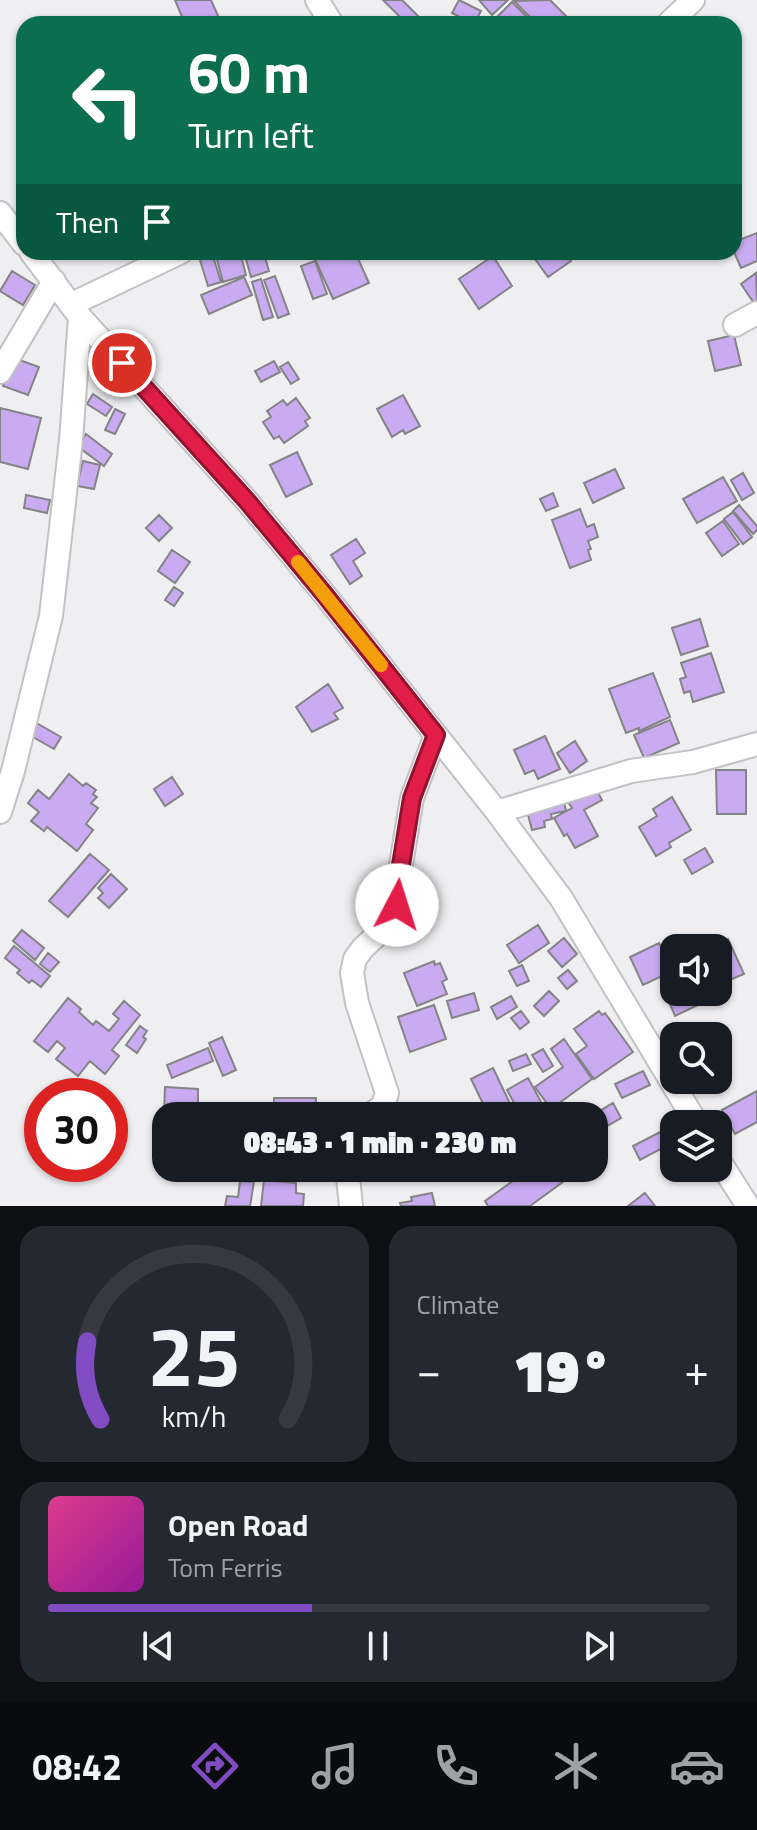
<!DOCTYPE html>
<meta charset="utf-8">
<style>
:root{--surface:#171b24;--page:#242831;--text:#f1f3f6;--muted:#9ea1a6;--line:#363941;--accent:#814cc3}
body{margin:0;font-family:"Titillium Web",sans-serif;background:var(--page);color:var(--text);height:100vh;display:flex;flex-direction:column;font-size:30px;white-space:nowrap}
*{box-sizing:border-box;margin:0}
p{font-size:26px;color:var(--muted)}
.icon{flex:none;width:44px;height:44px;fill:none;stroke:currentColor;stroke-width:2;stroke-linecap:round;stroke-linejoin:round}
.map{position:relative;height:1206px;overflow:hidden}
.sheet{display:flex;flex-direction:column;gap:20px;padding:20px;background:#0d0f14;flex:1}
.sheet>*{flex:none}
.banner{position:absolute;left:16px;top:16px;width:726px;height:244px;border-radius:24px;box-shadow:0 2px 6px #0004;background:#0b6e4f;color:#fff;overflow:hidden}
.buttons{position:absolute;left:660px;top:934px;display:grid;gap:16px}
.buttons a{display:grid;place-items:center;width:72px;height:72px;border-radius:16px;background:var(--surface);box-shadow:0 2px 6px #0004;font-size:40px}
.speed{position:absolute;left:24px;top:1078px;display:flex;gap:16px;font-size:40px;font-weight:700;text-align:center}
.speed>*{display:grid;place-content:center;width:104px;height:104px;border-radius:50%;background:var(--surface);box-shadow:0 2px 6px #0004;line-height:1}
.speed .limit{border:12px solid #d22;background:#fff;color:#111}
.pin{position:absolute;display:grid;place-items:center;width:68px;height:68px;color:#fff;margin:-34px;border:4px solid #fff;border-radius:50%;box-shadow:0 2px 8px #0007}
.me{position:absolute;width:88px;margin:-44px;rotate:5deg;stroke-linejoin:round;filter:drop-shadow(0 0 6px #0008)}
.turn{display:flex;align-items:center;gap:28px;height:168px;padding:0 40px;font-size:36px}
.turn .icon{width:104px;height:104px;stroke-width:2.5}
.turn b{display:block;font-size:56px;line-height:68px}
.then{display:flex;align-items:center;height:76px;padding:0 40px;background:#0003;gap:16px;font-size:30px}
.big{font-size:60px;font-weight:800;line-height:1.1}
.sheet .widget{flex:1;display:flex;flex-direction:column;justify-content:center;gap:12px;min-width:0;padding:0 28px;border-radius:24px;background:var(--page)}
.sheet .dial{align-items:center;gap:0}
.dial svg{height:208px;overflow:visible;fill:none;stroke:var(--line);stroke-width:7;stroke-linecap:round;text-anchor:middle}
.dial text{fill:var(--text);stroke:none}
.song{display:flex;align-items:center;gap:24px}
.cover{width:96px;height:96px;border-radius:12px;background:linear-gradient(135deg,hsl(330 70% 55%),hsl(300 70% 35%))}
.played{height:8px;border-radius:4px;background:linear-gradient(90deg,var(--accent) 40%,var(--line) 40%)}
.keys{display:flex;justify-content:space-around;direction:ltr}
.heat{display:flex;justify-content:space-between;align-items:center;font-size:44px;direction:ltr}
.sheet .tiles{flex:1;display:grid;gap:20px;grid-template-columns:1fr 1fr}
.widget:last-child{grid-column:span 2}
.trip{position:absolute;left:152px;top:1102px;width:456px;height:80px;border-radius:24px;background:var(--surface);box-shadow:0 2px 6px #0004;font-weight:800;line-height:80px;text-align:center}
.tab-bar{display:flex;height:128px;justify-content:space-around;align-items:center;background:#090b0e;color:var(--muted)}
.tab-bar .icon{width:56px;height:56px}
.tab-bar .selected{color:var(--accent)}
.tab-bar b{font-size:36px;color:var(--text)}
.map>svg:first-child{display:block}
</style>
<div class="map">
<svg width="757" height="1206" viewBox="0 0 757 1206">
<rect width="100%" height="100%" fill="#efeef1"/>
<path fill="#c8abf0" stroke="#848386" stroke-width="2" d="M175 0H211L219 18 205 24H185Z
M383 0H402L425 23 407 24Z
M459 0 481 11 474 24 452 13Z
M479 0H508L492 15Z
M550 0 572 22 570 24H537L514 1Z
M512 2 528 18 522 24H507L498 16Z
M757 233V261L741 268 734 252V242Z
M215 252H240L246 275 223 282Z
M244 252H256L258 259 265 257 269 271 251 277Z
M330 252 333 259 348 252H355L369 283 333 299 315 259Z
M530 252H565L571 261 548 277Z
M212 253 221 282 208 286 199 257Z
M493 256 512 286 479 309 459 279Z
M315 261 327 294 313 299 301 266Z
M12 271 35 285 23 305 0 291Z
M756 273 757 301 754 303 741 284Z
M275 276 289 314 278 318 264 280Z
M244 277 252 295 209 314 201 295Z
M261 279 273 317 263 320 252 282Z
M734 335 741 365 715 371 708 341Z
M14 358 39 367 28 395 3 386Z
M274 361 280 372 261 382 255 371Z
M288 362 299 379 291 384 280 367Z
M93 394 112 407 106 416 87 404Z
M403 395 420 426 405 434 403 430 392 437 377 409Z
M296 398 310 418 305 421 308 426 284 443 279 436 274 439 263 422 271 417 267 411 283 400 287 405Z
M0 408 41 418 28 469 0 462Z
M115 409 125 414 115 434 105 430Z
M86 434 112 454 104 466 77 446Z
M297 452 312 484 286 497 270 465Z
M83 461 100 465 94 489 77 486Z
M615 469 624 488 593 503 584 483Z
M743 473 754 493 742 500 731 480Z
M723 477 737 501 697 523 683 499Z
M553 493 558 506 546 511 540 499Z
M26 495 50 500 47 513 24 508Z
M739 505 757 526V530L753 534 733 511Z
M580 509 587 527 594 524 598 537 588 541 591 549 588 550 591 560 570 568 552 520Z
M733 512 752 537 743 544 724 519Z
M159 515 172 528 159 541 146 528Z
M723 521 739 544 722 556 706 533Z
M356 539 365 553 353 561 362 576 350 584 331 555Z
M172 550 190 562 175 583 158 571Z
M174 587 183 593 174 606 165 600Z
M700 619 708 646 681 655 672 628Z
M711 653 724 692 693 702 690 691 684 693 680 679 686 677 681 663Z
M653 673 670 717 639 731V728L626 733 609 689Z
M328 684 343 708 334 713 338 719 312 732 296 707Z
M670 720 679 743 644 758 634 735Z
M33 721 61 737 54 749 26 733Z
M545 736 560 769 538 779 534 770 525 774 514 750Z
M575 741 587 761 570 773 557 753Z
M716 770H746V814H717Z
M69 774 83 786 86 783 96 790 93 794 97 797 91 803 98 808 86 824 93 830 77 851 47 827 44 831 31 821 39 812 28 803 38 790 49 799Z
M172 777 183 794 165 806 154 789Z
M595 787 602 800 584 810 598 836 575 848 567 834 564 836 554 818 572 808 568 802Z
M672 797 691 830 669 843 671 847 656 856 639 827 657 816 653 809Z
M563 798 566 811 551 814 552 819 544 821 545 827 532 830 526 807Z
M705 848 713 862 692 874 684 860Z
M90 854 109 870 68 917 49 901Z
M111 874 127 889 109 908 98 898 103 893 98 888Z
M538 925 549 943 519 963 507 945Z
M22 930 44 948 35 960 13 941Z
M564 938 577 954 562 967 548 951Z
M728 939 744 974 725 982 718 967V948L709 947Z
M659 943 673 971 643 985 630 957Z
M14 946 50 976 41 987 32 980 29 983 17 973 20 970 5 958Z
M48 953 59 962 50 972 40 964Z
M434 961 435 965 440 963 447 979 442 982 447 994 417 1006 404 973Z
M522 965 529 981 517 986 509 971Z
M568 970 577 981 567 989 558 978Z
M674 983V992H696L702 1003 675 1016 663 988Z
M549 991 559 1001 544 1016 534 1006Z
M474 993 479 1010 452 1018 447 1001Z
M511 996 517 1007 497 1019 491 1007Z
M68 998 81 1009 79 1012 93 1025 96 1021 109 1031 119 1019 113 1014 124 1001 140 1015 112 1050 119 1056 105 1074 90 1061 78 1076 56 1059 65 1048 57 1041 48 1052 34 1041Z
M434 1005 446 1039 410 1052 398 1017Z
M521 1011 529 1022 520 1029 511 1018Z
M599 1011 602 1015 605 1013 633 1052 594 1079 576 1054 587 1046 574 1029Z
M140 1026 147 1031 143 1037 146 1039 137 1053 126 1045Z
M222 1037 236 1070 223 1076 209 1043Z
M564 1039 592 1079 551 1109 535 1087 563 1067 551 1049Z
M208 1048 213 1061 172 1078 167 1065Z
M543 1049 553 1066 543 1072 532 1055Z
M526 1054 531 1064 513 1071 509 1061Z
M493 1068 516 1116H489L471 1079Z
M643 1071 650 1085 622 1098 615 1084Z
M528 1078 545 1109 532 1116H521L507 1090Z
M165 1087 198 1089V1106H208L207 1116H166V1135H156L157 1113H164Z
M757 1091V1122L735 1134 722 1110Z
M274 1098H316V1116H274Z
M613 1103 621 1118 600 1130 598 1125 594 1128V1116H581L590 1111 593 1115Z
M674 1125V1142L640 1160 633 1146Z
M531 1168H582L530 1206H488L485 1201Z
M264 1180 296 1183V1193L304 1194 303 1206H261Z
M240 1181 254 1182 250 1206H225L227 1196 238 1197Z
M432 1193 435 1206H401L400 1203 412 1201 411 1197Z
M645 1193 655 1206H628Z"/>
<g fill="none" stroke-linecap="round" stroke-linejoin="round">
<g stroke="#c3c1c5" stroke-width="26">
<path id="minor" d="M317 0 332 24
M668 24 693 0
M0 213 24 244
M31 252 80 317 247 501 325 595 497 812 561 898 697 1124
M72 304 181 252
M735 325 757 313
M0 372 54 281
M0 812 13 771 51 616 71 440 80 317
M497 812 631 771 693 762 757 744
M368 1116 383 1106 387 1093 357 1003 352 973 355 959 363 948 392 921 397 905 399 877 412 798 436 735
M718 1159 748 1206
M347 1168 351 1206"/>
</g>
<use href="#minor" stroke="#fff" stroke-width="22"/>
</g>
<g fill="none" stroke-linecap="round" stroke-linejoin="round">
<g stroke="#92132f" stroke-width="20">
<path id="route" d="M122 363 247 501 325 595 436 735 412 798 399 877 397 905"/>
</g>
<use href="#route" stroke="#e11d48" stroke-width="14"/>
<path stroke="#f59e0b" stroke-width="14" d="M298 562 381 665"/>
</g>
</svg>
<div class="buttons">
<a><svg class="icon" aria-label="sound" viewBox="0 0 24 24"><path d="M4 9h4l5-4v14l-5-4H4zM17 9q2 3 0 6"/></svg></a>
<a><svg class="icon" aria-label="search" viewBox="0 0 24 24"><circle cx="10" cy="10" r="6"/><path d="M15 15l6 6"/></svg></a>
<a><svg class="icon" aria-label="layers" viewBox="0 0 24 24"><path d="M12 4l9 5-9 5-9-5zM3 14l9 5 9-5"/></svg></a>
</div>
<div class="speed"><div class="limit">30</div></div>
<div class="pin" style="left:122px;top:363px;background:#d93025"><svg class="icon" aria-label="arrive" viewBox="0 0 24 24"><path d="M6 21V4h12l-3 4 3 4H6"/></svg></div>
<svg class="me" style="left:397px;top:905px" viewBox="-20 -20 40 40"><circle r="19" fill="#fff"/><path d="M0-13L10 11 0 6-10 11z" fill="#e11d48"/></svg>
<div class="trip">08:43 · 1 min · 230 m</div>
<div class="banner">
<div class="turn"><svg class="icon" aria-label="left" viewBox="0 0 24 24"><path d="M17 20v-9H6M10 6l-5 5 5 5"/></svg><div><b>60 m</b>Turn left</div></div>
<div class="then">Then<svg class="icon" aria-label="arrive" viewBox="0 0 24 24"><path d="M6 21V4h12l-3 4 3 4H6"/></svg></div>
</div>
</div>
<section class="sheet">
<div class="tiles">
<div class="widget dial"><svg viewBox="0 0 100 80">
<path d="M14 69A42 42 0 1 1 86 69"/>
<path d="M14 69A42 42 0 0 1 9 39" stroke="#814cc3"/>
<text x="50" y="56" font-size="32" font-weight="700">25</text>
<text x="50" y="72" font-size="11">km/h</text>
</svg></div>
<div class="widget"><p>Climate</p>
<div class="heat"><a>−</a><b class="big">19°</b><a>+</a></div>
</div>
<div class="widget">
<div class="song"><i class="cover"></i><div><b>Open Road</b><p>Tom Ferris</p></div></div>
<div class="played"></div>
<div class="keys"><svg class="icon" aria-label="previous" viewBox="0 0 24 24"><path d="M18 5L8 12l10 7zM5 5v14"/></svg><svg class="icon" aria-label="pause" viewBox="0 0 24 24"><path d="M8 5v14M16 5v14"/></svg><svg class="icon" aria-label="next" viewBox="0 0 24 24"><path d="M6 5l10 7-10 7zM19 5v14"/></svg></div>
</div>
</div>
</section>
<nav class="tab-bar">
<b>08:42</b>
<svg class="icon selected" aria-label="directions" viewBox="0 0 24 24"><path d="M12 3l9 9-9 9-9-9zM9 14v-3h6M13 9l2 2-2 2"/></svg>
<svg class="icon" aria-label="music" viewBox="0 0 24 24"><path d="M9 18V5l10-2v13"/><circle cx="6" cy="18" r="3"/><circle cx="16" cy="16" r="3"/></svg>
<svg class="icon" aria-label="phone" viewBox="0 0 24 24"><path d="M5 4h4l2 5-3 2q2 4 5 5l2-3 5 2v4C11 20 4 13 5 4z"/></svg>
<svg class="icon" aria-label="climate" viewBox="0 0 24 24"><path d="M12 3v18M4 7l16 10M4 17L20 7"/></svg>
<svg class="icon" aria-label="car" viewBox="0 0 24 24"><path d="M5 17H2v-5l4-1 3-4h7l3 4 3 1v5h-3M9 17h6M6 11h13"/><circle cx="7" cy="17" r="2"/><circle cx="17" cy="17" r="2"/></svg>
</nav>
